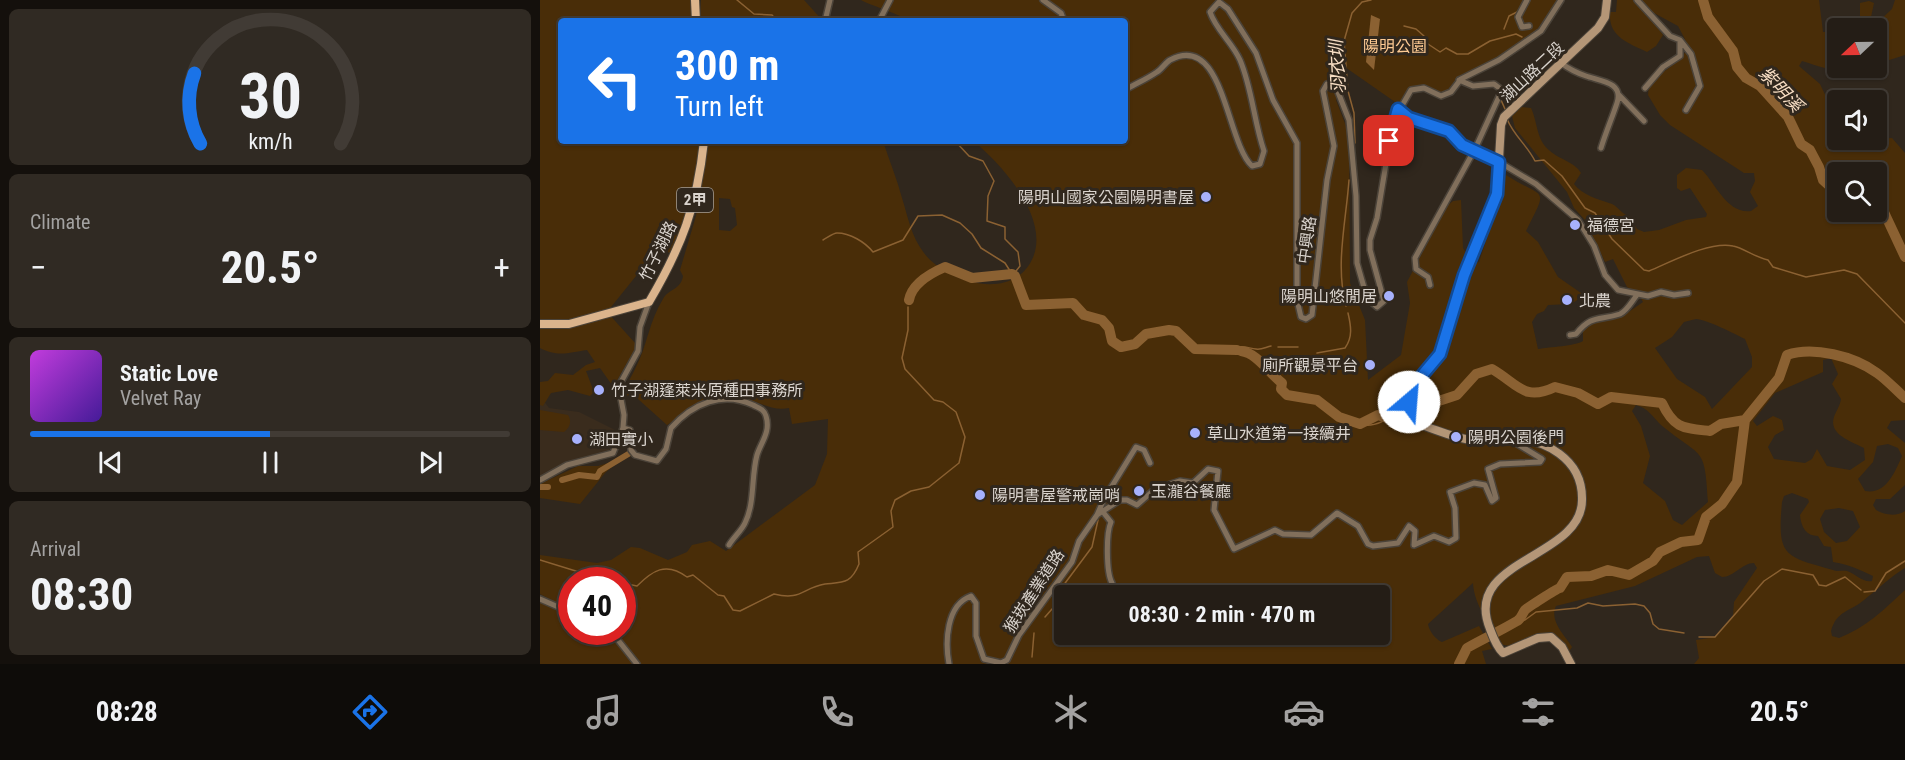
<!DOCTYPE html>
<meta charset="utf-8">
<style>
:root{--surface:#241d16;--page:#302a23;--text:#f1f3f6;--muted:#a3a2a1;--line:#413b35;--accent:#1a73e8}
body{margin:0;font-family:"Roboto Condensed","Noto Sans TC",sans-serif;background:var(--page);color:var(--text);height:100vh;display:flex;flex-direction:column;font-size:22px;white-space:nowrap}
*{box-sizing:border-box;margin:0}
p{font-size:20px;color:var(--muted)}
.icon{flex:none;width:33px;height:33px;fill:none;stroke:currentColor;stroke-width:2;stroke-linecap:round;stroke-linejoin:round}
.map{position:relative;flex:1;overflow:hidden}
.drawer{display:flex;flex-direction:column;gap:9px;padding:9px;background:#14100c;width:540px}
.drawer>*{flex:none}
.banner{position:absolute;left:18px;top:18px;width:570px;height:126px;border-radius:6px;box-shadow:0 2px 4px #0004,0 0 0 2px var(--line);background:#1a73e8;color:#fff;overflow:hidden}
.needle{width:39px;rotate:248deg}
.controls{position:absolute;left:1287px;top:18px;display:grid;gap:12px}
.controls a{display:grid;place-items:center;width:60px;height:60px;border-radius:6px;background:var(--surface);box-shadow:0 2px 4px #0004,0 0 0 2px var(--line);font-size:30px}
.speed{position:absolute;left:18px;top:567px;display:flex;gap:12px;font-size:30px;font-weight:700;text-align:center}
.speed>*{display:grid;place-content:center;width:78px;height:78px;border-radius:50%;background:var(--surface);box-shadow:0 2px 4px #0004,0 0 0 2px var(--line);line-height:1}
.speed .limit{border:9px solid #d22;background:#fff;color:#111}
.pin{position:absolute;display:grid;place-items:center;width:51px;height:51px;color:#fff;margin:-26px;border-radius:12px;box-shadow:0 3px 9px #0006}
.me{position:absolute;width:66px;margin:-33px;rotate:27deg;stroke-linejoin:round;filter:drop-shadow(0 0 4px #0008)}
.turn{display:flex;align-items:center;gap:21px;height:126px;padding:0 18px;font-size:27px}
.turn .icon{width:78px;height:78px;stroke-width:2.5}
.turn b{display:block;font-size:42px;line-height:51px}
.big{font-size:45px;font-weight:700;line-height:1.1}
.drawer .card{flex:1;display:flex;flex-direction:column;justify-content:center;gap:9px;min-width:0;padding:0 21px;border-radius:9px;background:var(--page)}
.drawer .dial{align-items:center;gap:0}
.dial svg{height:156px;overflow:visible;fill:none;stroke:var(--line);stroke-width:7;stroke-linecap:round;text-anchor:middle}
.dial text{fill:var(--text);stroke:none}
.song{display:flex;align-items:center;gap:18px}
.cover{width:72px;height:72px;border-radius:9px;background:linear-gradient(135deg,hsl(290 70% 55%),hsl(260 70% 35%))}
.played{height:6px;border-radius:3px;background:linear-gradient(90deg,var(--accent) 50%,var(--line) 50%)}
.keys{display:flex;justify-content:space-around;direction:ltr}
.heat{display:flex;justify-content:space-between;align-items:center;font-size:33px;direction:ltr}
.trip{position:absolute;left:514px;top:585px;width:336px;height:60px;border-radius:6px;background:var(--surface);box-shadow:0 2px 4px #0004,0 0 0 2px var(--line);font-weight:700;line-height:60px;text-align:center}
.tabs{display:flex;height:96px;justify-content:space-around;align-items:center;background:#0e0c09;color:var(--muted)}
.tabs .icon{width:42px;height:42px}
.tabs .on{color:var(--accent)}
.tabs b{font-size:27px;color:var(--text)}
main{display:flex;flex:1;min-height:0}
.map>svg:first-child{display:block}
</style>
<main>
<section class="drawer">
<div class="card dial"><svg viewBox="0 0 100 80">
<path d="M14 69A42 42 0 1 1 86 69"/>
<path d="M14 69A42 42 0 0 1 11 33" stroke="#1a73e8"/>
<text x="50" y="56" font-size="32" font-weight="700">30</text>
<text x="50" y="72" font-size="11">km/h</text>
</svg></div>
<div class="card"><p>Climate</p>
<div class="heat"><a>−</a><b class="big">20.5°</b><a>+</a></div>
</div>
<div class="card">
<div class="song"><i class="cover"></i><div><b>Static Love</b><p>Velvet Ray</p></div></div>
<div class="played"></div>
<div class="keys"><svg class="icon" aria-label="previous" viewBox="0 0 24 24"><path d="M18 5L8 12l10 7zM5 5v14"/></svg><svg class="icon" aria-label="pause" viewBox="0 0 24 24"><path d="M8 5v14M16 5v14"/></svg><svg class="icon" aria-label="next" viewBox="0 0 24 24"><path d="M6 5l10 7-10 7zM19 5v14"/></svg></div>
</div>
<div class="card"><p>Arrival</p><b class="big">08:30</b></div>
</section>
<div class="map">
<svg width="1365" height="664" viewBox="0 0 1365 664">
<rect width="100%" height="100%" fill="#30271d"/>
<path fill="#3a2c1d" d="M0 396 9 408 39 412 75 430 72 447 68 451 24 464 0 476Z"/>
<path fill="#492d08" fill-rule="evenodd" d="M0 0H152L153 21H21V141H161C155 181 149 217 131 253L117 250 67 312 95 343V349L75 384 72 385 60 368 46 371 54 392 50 396 28 390 11 393 3 406 0 405V382L8 381 15 373 33 375 46 365 55 362 47 350C28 353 17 357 0 348Z
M161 0H264L283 21H160Z
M321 0H1017L997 30 951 62 919 76 905 93C898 93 897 90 891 88 875 81 867 93 858 104L802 65 796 100 809 134 810 283 825 320 828 380 861 355 870 303 867 282 907 206 913 201 921 200 923 248 932 263 939 262 951 226 962 177 966 175C1005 200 1009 185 986 231L998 242 1018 277 1041 293 1042 297 1031 304 1008 305 1004 311 997 314 992 322 998 349C1010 347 1035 346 1043 341V330L1055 319 1077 316 1080 318 1103 302 1098 293 1087 287 1073 259 1065 262 1045 220 1034 208 1027 192 975 128 972 116 981 107 991 108C998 123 996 140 1010 151 1019 159 1036 163 1041 173L1034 184C1042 195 1058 199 1069 203 1078 205 1080 214 1090 216L1097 229 1104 232 1119 230 1146 220 1166 217 1167 214 1150 188 1141 191 1137 188V175L1146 168 1162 170C1176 184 1187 214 1211 211L1218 206 1210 192 1215 181 1214 173H1204L1130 125 1120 115 1108 95C1109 71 1143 68 1148 45L1138 26 1114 13 1110 17 1123 35 1116 46 1107 52C1088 43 1068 37 1070 12H1076L1077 0H1279L1283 32 1297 31 1298 68H1327C1305 76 1284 68 1262 61L1259 66 1280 84 1297 120 1298 140 1352 138 1365 153V420L1351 421 1347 428 1365 443V485L1350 499H1336L1333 505 1336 510C1345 515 1356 517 1365 511V568C1350 577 1338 589 1324 600 1310 612 1297 610 1291 631L1292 636 1299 638C1325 628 1345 609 1365 590V664H1154L1159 658 1156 640 1176 637 1193 616 1194 602 1217 568 1214 563C1202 563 1194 577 1182 577L1175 573 1169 556 1157 557 1095 586 1016 606C1009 621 1024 634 1032 647L1028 653 1022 641 1005 633 969 646 960 644C950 624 934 605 933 583L888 624C889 631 896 640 902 642L939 626 952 649 942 651 946 664H0V602L31 618 32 632H82V580H32L31 610 0 594V555L57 563 71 560 91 547 100 548 128 560 147 552 152 545 170 541 186 551 275 485 287 454 288 419 252 424 249 408C236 411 225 405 213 401 174 387 158 405 127 425L98 399 86 395C85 385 91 378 95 369 107 347 109 321 123 299 128 289 141 290 143 276L140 270 156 216 168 141H343C349 160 357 179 362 198 368 217 371 236 384 253 404 280 465 301 489 265 516 224 463 165 433 141H585V83L588 81 585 75V21H368C363 15 332 6 321 0ZM1298 172H1336V212H1298ZM179 198 190 199 192 207 195 208 197 225 190 231 179 230ZM1156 319C1166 319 1195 334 1205 339L1212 357V367L1172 409 1165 397 1137 379 1115 348 1132 337 1144 322ZM1291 358 1298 374 1292 384 1301 399C1300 406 1296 411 1294 417 1288 435 1313 442 1324 448L1325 460 1310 470 1287 466 1277 449 1272 459 1265 463 1234 459 1228 447 1235 435 1244 430 1242 420 1233 416 1217 426 1213 421 1235 393 1283 372V360ZM1096 405C1108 408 1113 417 1121 425 1162 459 1165 444 1168 502L1142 525 1133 520 1125 501 1103 483 1110 456 1101 426 1092 411ZM1348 444 1358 448 1362 456C1355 472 1346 495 1325 491L1318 479 1333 462 1337 446ZM1252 493 1268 499 1269 502 1260 515C1261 527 1266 536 1278 536L1284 546 1291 547 1293 562C1308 564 1320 570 1333 576L1332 581C1323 583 1316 574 1307 571 1303 570 1297 572 1293 570 1244 556 1237 557 1242 502L1244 496ZM1299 508 1313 511 1320 527 1307 541 1296 543 1284 532 1280 519 1285 510ZM525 596H840V634H525Z
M1355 0H1365V55L1337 64 1336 28H1320V3L1329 1 1334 3 1331 17 1339 21 1352 9Z
M0 410 28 415C32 421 30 428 24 432L0 430Z
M81 459 65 473 40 504 0 498V484L38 466H58Z"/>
<path fill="#8b6132" d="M831 15 840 19 834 70 826 62Z"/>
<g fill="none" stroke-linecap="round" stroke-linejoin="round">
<path stroke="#8b6132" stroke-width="1.5" d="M197 0 214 14 232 15 237 21
M864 26 876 29 884 36 885 42 900 52 906 48 917 54H928L950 41 976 34 982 37
M964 29 969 16 977 12
M961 100 965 109
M967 119C974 136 987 145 995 161L1004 160 1022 176 1045 208 1055 213 1072 239 1104 270 1109 271C1131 262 1169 241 1193 246 1204 248 1214 257 1228 260L1233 267 1266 277 1304 270 1317 274 1365 323
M374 141 387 144 401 141
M415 141 429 156 443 161 454 181 448 196 447 221 465 227V239L478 252 480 266 473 275
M815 143 814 113 808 91 804 41 812 13 822 2 831 0
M283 240C287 238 293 233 297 233 310 233 325 242 333 252L363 240 378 216 402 215 420 223 432 234 441 248 465 263 472 274
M806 306C795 265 806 222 809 180
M738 347H758
M692 350C701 344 707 348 716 349 721 350 726 347 731 346
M777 353 805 348C813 337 811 326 808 313
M820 424C828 427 841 424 847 418
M0 560 39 572H62L74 580
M82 583 97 586C112 571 126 561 147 577L153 575 178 595 184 596 193 610 200 611 234 594C261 601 262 588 285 584 303 582 311 584 319 564L318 552 353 527 351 511 355 500 371 491 389 487 419 463 425 437 416 412 403 402 394 400 365 369 362 358 368 330V307
M1324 592 1335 591 1346 573 1365 561
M515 605 517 594 552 547 558 520
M505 617 512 609
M979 621 985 620 996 612 1037 608 1048 603 1063 606 1095 604 1104 606 1110 613 1113 624 1119 629 1144 633
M1159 637H1175L1224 581 1242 569 1273 575 1279 585 1286 586 1305 577 1321 590
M492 657 494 633"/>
<path stroke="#8b6132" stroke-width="6" d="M22 480 39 475 57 477 60 471 90 453
M0 487H8"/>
<path stroke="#8b6132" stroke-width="10" d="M1163 0 1168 17 1193 51 1197 67 1206 78 1220 86 1248 117 1261 144 1270 150 1279 167 1283 180 1294 190 1298 201
M1336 207 1343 210 1365 257
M369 300C372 284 391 273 405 267L432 278 472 274 475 276 486 305 533 303 544 315 562 320 569 328 572 341 581 347 595 344 606 334 629 330 636 331 655 349 697 350
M701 351C717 353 729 373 742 383L741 389 747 395 777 400 799 417 820 424 838 415 847 418 917 395 936 374 952 369C978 384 984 402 1015 387L1038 393 1058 404 1071 397 1122 403C1134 429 1144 428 1170 431L1181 424 1205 420
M919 664 927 648C943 639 960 631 977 621 981 619 982 614 985 610 987 608 1016 589 1020 588L1027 577 1051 576 1068 570 1089 575 1113 561 1120 552 1141 542 1158 540 1166 517 1182 504 1197 482 1205 420 1239 378 1247 355C1273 346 1314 356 1337 373 1347 380 1356 390 1365 398"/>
<g stroke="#4b4339" stroke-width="8">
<path id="street" d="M503 0 521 13 524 21
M987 0 978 17 982 27 989 26
M1097 0 1130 36 1140 40 1151 54 1160 86 1146 110
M285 21 290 0
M339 21 350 0
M1021 63C1029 69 1037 73 1046 76 1060 81 1084 82 1077 103 1072 118 1066 132 1061 148
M1105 88 1123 67 1140 56V42
M585 90C595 84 607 79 617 72 622 69 625 63 630 60 684 31 686 142 712 166L720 164 724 151C714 122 712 88 700 60 692 42 676 30 670 12L679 2 688 9 716 53 733 100 757 143V300L761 317 766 319 772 315 787 180 794 146 783 91 787 84 796 87 809 120 816 196 817 263 827 298 837 307 844 301 830 250V240L837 218 853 121 871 90 884 88 901 96 911 92 921 79 959 60 1001 31 1021 0
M1079 95 1104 121
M858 109 869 119 910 131 922 145 959 162 996 184 1038 220 1054 246 1065 275 1078 290 1108 296 1121 292 1134 295 1148 293
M890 285 888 277 876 269 875 258 935 149 962 90 954 84 933 86 919 80
M1030 335 1036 334C1052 314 1059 321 1080 314 1087 311 1092 301 1097 295
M83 428 90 430 91 450 95 455 117 461 126 449 131 428C153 403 183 391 213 405 219 408 224 409 226 416 231 432 221 442 217 455 211 477 215 503 205 523 202 530 193 538 189 545
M0 480 27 465 73 453 83 428 84 415 80 394 81 382 98 351 100 327 109 302
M952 501 956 498 948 469 960 464 1000 462 1002 459 971 440
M563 512 571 522C566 533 566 572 572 583
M557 515 564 499 596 447 604 450 610 463
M0 599 32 613
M64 632 78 640 97 664
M409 664C405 642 406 605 431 596L436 603V636L444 659 461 663 467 660 479 635 532 562 539 541 557 515 580 500H587L597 505 615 489 640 481 653 483 668 469 678 471 674 510 694 549 735 530 743 534 771 535 797 513 818 526 828 544 833 546 858 543 869 526 875 531 874 545 894 536 909 542 916 538 915 508 910 492 934 483 945 485 952 501"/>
</g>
<g stroke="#4b4339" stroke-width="10">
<path id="secondary" d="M1031 664 1022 647 1011 637 998 638 963 653C956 646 953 637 950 629 921 559 1042 559 1042 500 1043 459 1005 438 967 438 955 438 943 441 931 440 913 438 895 429 878 424L869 402V391L900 354 923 275 957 194 961 125 964 117 1058 28 1065 17 1067 0"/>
</g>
<g stroke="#4b4339" stroke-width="10">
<path id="primary" d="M155 0 156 21
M0 324H29L109 302C142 246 157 206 164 141"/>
</g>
<use href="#street" stroke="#816f5b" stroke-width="5"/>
<use href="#secondary" stroke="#b49677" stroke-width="8"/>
<use href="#primary" stroke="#dbb48c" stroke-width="8"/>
</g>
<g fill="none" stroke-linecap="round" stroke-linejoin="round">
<g stroke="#114b97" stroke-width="15">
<path id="route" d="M849 141 858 109 869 118 909 131 922 145 959 162 957 194 924 275 900 354 869 391V402"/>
</g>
<use href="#route" stroke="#1a73e8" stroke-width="10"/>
</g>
<g fill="#a7b1fc" stroke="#30271d" stroke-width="2">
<circle cx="666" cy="197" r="6"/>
<circle cx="1035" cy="225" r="6"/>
<circle cx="849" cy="296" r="6"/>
<circle cx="1027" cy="300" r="6"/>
<circle cx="830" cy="365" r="6"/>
<circle cx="59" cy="390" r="6"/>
<circle cx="655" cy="433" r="6"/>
<circle cx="916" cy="437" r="6"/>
<circle cx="37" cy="439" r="6"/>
<circle cx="599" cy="491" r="6"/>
<circle cx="440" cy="495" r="6"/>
</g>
<g text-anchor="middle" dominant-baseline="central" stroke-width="6" stroke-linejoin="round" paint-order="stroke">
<rect fill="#30271d" stroke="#a7a099" stroke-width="1.5" x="137" y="188" width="36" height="24" rx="4.5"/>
<g font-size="15" font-weight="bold" fill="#dad4ce">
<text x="155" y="200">2甲</text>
</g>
<g font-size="16" fill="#fdca93" stroke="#30271d">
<text x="855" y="46">陽明公園</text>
</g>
<g font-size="16" fill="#dad4ce" stroke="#30271d">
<text transform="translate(992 72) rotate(-43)">湖山路二段</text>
<text transform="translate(767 240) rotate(-82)">中興路</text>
<text transform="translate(118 251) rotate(-64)">竹子湖路</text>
<text transform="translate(494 591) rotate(-57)">猴崁產業道路</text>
</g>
<g font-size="16" fill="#dad4ce" stroke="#30271d" text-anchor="start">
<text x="654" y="197" text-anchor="end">陽明山國家公園陽明書屋</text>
<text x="1047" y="225">福德宮</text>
<text x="837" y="296" text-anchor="end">陽明山悠閒居</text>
<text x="1039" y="300">北農</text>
<text x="818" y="365" text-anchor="end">廁所觀景平台</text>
<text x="71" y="390">竹子湖蓬萊米原種田事務所</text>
<text x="667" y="433">草山水道第一接續井</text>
<text x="928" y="437">陽明公園後門</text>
<text x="49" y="439">湖田實小</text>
<text x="611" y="491">玉瀧谷餐廳</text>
<text x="452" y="495">陽明書屋警戒崗哨</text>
</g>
<g font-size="18" font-style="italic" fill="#f7ddc3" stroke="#30271d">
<text transform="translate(797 67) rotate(-93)">羽衣圳</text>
<text transform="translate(1241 89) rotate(47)">紫明溪</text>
</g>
</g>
</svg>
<div class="controls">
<a><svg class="needle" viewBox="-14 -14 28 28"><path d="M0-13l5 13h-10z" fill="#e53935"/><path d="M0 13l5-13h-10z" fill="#a3a2a1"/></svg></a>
<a><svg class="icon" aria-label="sound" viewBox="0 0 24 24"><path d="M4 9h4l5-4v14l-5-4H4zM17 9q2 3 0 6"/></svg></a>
<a><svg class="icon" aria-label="search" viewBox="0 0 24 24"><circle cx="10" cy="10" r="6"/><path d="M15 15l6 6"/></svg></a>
</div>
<div class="speed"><div class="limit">40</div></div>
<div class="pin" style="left:849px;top:141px;background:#d93025"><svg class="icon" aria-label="arrive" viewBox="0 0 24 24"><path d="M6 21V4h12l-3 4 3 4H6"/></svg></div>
<svg class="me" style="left:869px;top:402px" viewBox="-20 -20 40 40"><circle r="19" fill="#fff"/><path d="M0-13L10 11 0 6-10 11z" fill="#1a73e8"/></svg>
<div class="trip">08:30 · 2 min · 470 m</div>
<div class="banner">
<div class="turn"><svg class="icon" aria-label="left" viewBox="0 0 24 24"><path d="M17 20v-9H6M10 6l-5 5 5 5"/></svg><div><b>300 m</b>Turn left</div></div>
</div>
</div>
</main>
<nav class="tabs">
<b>08:28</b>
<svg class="icon on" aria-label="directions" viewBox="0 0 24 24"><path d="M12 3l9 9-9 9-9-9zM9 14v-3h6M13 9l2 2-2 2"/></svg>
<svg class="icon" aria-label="music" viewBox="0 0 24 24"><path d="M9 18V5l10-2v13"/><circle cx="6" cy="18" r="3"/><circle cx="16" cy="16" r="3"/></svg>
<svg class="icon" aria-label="phone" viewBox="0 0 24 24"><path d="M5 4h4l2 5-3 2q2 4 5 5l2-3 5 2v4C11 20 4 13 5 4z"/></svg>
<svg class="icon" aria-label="climate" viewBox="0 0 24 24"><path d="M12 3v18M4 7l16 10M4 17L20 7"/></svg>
<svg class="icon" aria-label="car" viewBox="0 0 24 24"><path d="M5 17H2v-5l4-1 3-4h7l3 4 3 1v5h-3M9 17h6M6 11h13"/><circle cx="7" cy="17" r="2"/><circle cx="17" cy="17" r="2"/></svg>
<svg class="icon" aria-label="filters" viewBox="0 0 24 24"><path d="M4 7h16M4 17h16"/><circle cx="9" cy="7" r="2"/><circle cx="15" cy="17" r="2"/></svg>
<b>20.5°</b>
</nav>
